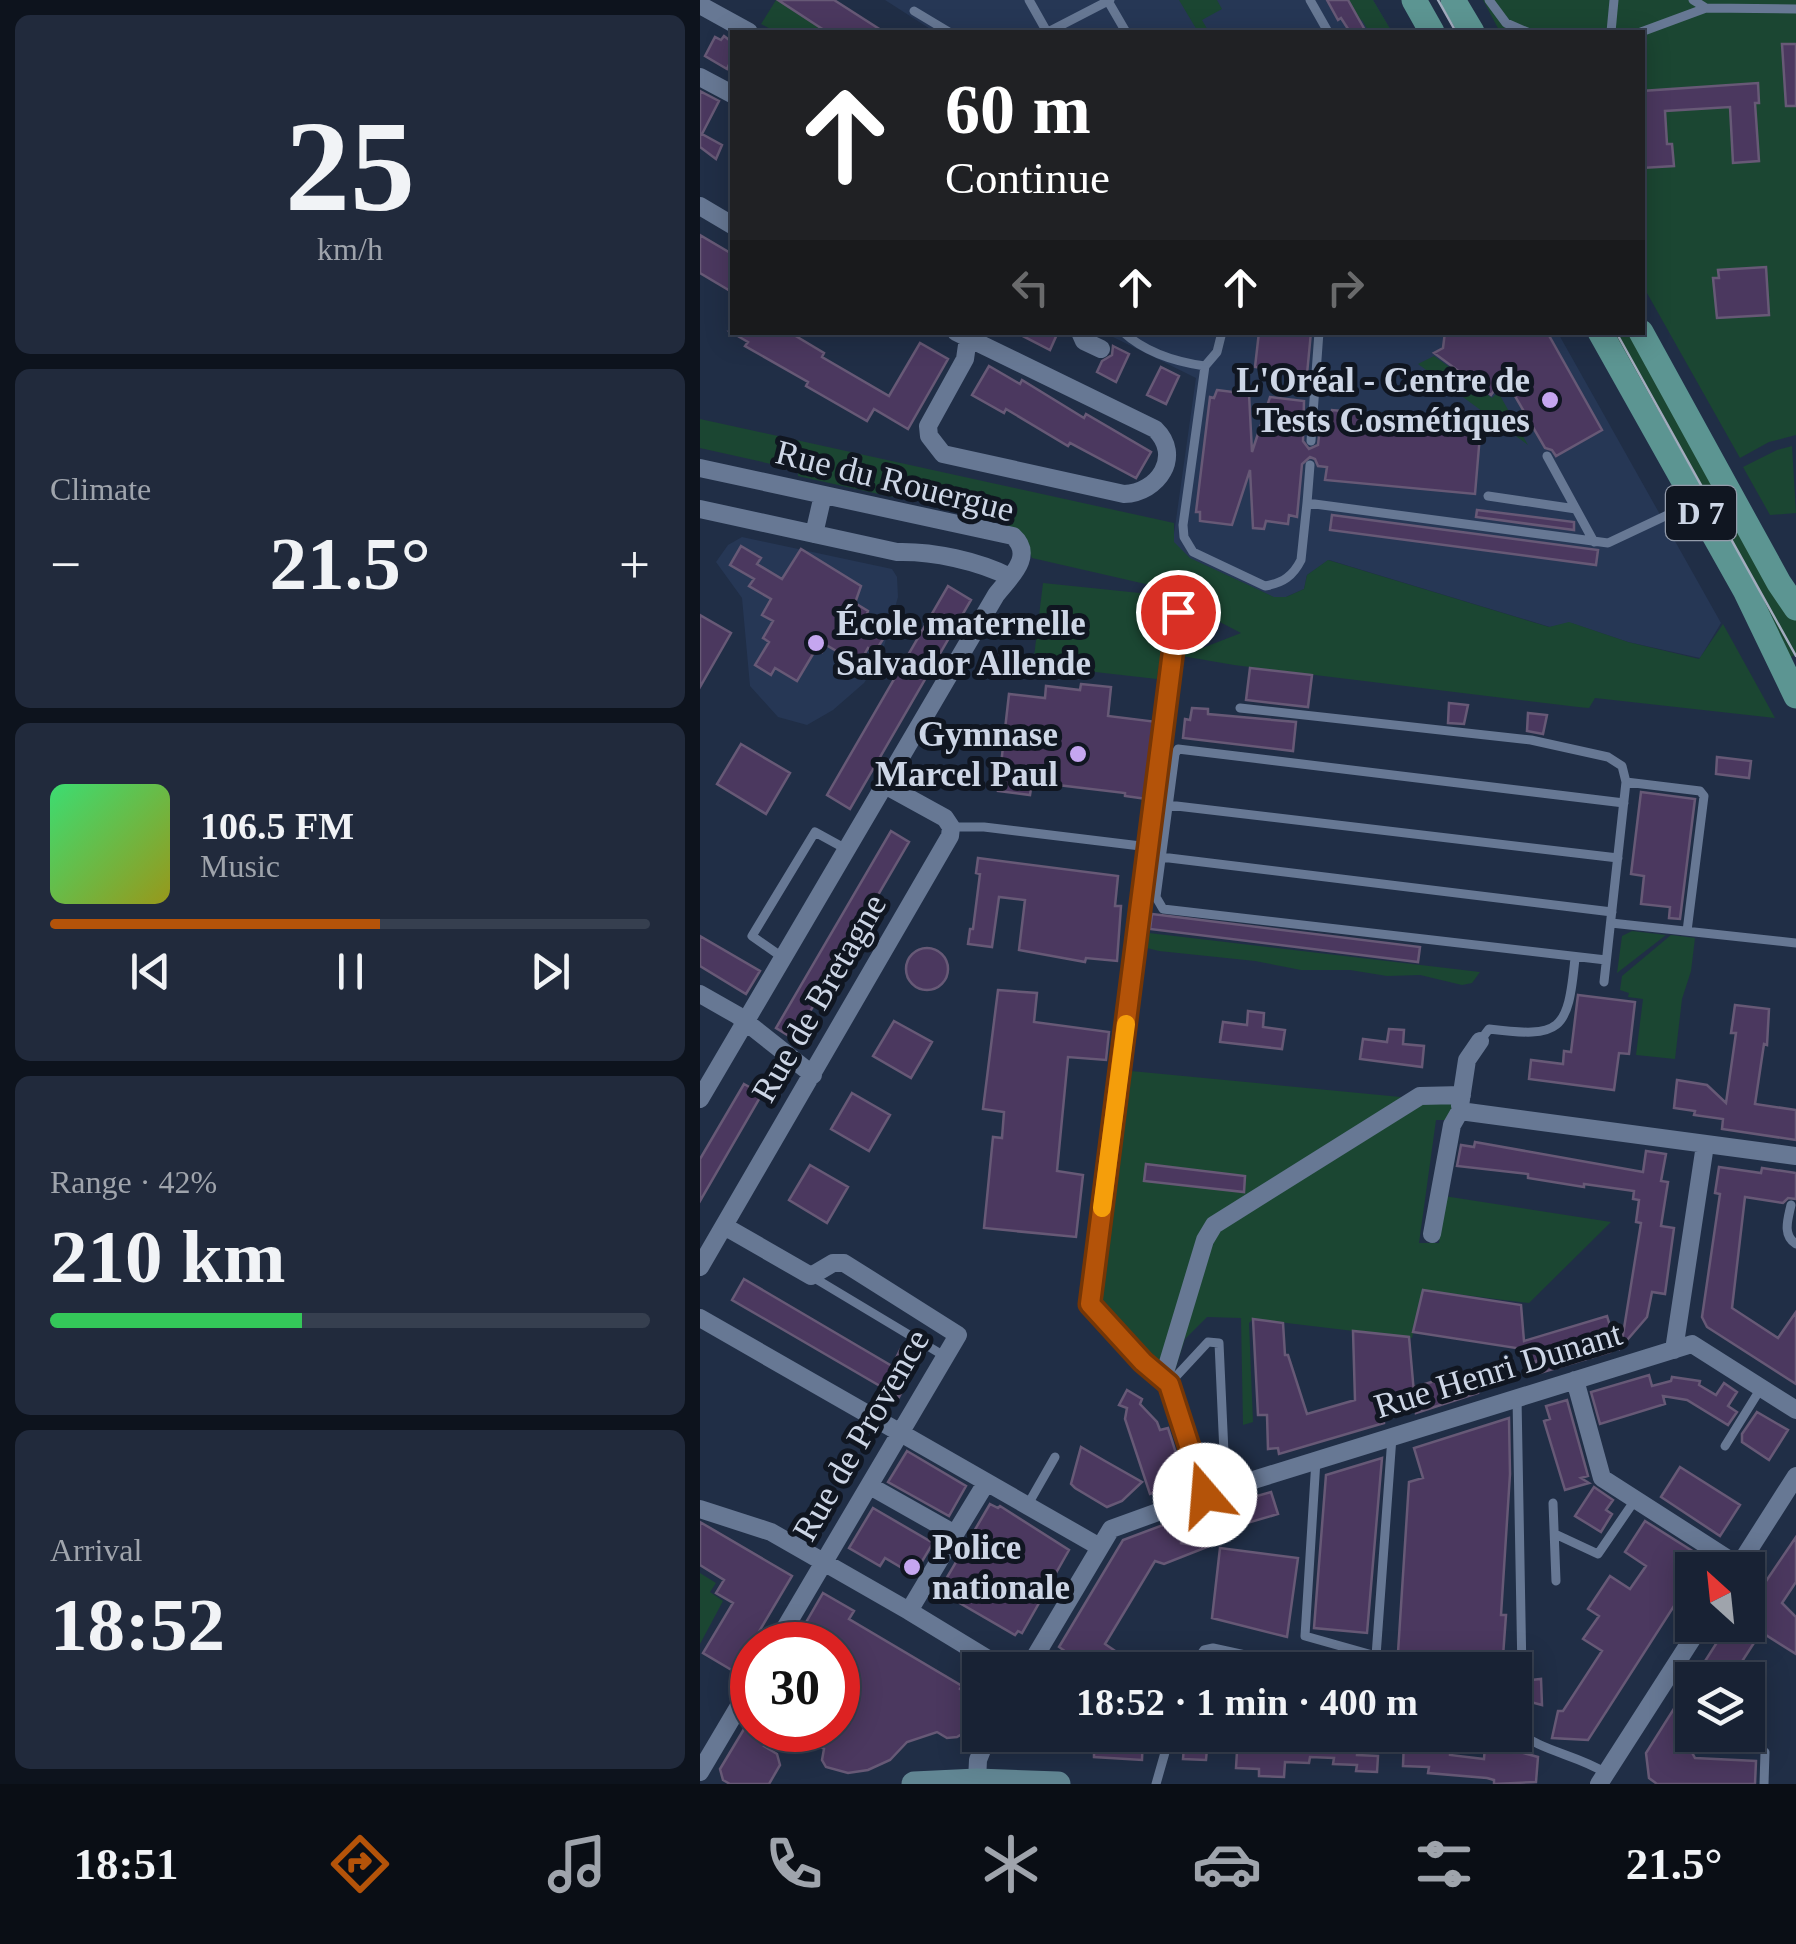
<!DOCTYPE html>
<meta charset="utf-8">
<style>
:root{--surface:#182234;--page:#212a3c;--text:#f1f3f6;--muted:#9fa4ac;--line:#363f4f;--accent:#b45309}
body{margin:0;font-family:Georgia,serif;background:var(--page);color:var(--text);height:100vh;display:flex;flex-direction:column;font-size:38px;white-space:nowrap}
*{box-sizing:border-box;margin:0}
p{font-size:32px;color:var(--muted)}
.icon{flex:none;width:55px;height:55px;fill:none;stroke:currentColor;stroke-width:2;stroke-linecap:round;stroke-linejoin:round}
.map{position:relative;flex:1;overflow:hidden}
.drawer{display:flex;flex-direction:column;gap:15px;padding:15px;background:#0d131d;width:700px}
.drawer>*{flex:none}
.guide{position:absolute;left:30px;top:30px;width:915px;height:305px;border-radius:0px;box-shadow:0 5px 25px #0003,0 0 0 2px var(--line);background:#202124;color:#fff;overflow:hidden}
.needle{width:65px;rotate:333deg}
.fabs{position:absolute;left:975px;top:1552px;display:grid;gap:20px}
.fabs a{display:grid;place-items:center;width:90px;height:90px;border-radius:0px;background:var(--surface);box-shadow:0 5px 25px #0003,0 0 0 2px var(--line);font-size:50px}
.speed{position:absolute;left:30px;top:1622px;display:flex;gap:20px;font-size:50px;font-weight:700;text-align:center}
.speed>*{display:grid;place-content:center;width:130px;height:130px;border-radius:50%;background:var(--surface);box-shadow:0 5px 25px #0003,0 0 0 2px var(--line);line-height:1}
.speed .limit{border:15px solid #d22;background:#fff;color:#111}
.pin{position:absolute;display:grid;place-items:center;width:85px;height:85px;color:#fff;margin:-42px;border:5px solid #fff;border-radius:50%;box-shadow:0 2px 10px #0007}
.me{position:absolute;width:110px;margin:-55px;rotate:342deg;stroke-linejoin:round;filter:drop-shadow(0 0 8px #0008)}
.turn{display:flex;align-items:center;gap:35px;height:210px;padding:0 50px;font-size:45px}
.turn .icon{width:130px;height:130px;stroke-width:2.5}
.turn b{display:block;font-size:70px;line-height:85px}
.lanes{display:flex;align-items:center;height:95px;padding:0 50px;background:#0003;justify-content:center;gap:50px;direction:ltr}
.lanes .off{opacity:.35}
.big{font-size:75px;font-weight:800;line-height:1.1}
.drawer .tile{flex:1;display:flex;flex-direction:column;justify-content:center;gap:15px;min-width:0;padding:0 35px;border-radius:15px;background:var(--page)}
.drawer .dial{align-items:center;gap:0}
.dial b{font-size:130px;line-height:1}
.song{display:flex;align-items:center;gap:30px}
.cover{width:120px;height:120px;border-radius:15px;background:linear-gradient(135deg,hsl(140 70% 55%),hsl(60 70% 35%))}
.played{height:10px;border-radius:5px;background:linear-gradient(90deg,var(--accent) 55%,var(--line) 55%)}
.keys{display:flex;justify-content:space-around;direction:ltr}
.heat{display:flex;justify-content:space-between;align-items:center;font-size:55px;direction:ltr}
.charge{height:15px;border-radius:8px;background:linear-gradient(90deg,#34c759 42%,var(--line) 0)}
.trip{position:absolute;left:262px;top:1652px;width:570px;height:100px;border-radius:0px;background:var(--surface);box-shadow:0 5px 25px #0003,0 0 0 2px var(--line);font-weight:800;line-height:100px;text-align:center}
.tabs{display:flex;height:160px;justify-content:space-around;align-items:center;background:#0a0e15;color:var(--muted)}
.tabs .icon{width:70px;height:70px}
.tabs .current{color:var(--accent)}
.tabs b{font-size:45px;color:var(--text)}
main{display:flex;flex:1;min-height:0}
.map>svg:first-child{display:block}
</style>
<main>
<section class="drawer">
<div class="tile dial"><b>25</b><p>km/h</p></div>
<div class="tile"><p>Climate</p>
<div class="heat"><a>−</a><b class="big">21.5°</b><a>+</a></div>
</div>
<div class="tile">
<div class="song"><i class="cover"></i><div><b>106.5 FM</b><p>Music</p></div></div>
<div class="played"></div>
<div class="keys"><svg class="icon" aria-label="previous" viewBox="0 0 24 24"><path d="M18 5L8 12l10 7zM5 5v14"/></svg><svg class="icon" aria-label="pause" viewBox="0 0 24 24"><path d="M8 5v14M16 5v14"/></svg><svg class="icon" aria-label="next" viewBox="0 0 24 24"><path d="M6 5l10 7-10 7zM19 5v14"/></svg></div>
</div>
<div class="tile"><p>Range · 42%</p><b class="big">210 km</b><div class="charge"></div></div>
<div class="tile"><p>Arrival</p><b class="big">18:52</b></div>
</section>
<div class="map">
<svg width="1096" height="1784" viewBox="0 0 1096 1784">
<rect width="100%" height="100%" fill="#202e46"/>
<path fill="#263755" d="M185 0H673L692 32H235Z
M414 332 858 333 1021 623 1000 658 928 642 871 623 850 627 629 560 607 575 604 589 586 597H573L490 559 477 549 473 541 496 378 413 337Z
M42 537 192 569 197 577 198 597 181 657 164 683 133 710 107 725 78 717 50 686 42 598 16 562 28 545Z"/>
<path fill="#1b4632" d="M76 0H81L131 32H76L61 24Z
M479 0H517L522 9 502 20 509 32H498Z
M648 0H673L692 32H669L662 20 647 28 642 18 654 11Z
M783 0H1096V435L1069 442 1040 458 943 286 942 32H800Z
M909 333H932L1096 620V654L1085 661Z
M734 356 792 398 798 392 828 445 718 364Z
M0 419 474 523V542L490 558 574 597H586L604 589 607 575 628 560 849 627 869 622 928 642 999 659 1023 624 1075 718 895 698 889 708 878 707 534 665 482 656 541 633 491 607 476 591 332 558 324 540 306 528 308 517 194 491 192 497 98 476V470L0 448Z
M1092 446 1096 513 1070 515 1043 467 1077 450Z
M343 583 469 596 457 679 333 665Z
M932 931 966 935 917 973 922 936Z
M449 933 780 972 772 983 762 985 720 975 687 976 650 970H601L555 961 459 951 447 948Z
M971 935 995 938 991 971 982 999 975 1059 936 1055 943 999 928 997 929 993 920 990 922 976Z
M431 1071 753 1102 749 1120H736L719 1243H739L744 1196 911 1222 829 1303 723 1290 712 1338 553 1319 549 1323 553 1422 543 1425 541 1318 507 1317 485 1339 475 1370 457 1368 401 1302Z
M0 1573 16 1583 10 1592 23 1601 0 1644Z"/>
<path fill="#4b385f" stroke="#675976" stroke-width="2.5" d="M78 0H134L184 32H127Z
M627 0H648L666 32H650L641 18 638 20Z
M24 36 32 42V58L27 69 5 56 15 37 21 40Z
M1082 44H1096V106H1086Z
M1058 83 1059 103H1055L1059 161 1033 163 1030 107 965 111 967 144H972L974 166 942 168V91Z
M0 91 19 101 2 134 22 145 16 159 0 147Z
M0 235 32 254V292L0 273Z
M1066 267 1069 315 1017 318 1013 278H1019L1018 270Z
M31 332H89L124 353 122 357 189 396 220 343 248 359 208 429 174 409 167 421 106 386 108 382 45 346 48 342Z
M315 332H358L350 350Z
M559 332H611L607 374 555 367Z
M745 332H847L902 430 856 456 852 450 845 448 804 377 791 395 734 353 743 348Z
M413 346 429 354 416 382 397 372 402 361 412 355Z
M289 366 320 384 322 380 384 418 386 414 451 452 436 478 370 443 368 446 306 409 304 413 272 395Z
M461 367 479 376 466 404 447 395Z
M517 390 549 394 552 452 570 397 604 401 603 441 609 449 618 445 621 418 631 420 632 410 781 423 775 494 625 480 627 467 618 466 615 459 610 457 602 464 597 517 589 515 588 524 566 521 564 529 553 528 550 470 532 525 500 521V512H496L510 397 514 398Z
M777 510 874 522V530L776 517Z
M632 515 898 550 896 565 630 530Z
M41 546 61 558 57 564 82 579 101 549 161 586 155 603 168 611 163 623 185 636 175 652 168 648 159 664 126 645 122 652 116 649 97 681 75 668 71 675 55 665 69 642 63 638 73 621 62 615 71 599 49 586 54 579 30 565Z
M248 586 271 600 150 809 127 795Z
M0 615 31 633 0 687Z
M550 668 612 675 608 707 546 700Z
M381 684 411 687 408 716 457 722 447 799 425 796V793L332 782 330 795 298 791 309 694 345 698 346 686 380 690Z
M749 703 768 705 764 724 748 723Z
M492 708 508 709V714L596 722 593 751 483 738 485 719 490 720Z
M828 713 847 715 843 734 827 731Z
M41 744 90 773 66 814 17 784Z
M1017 757 1051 761 1049 778 1016 774Z
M941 792 995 799 980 919 969 918 970 907 941 904 944 876 931 874Z
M191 831 209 842 94 1039 76 1028Z
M278 858 418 876 415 906H421L417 961 386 958 385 962 319 950 325 900 299 897 292 947 268 944 270 929H273L280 874 276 873Z
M452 914 720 947 718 962 450 929Z
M0 936 60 971 46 994 0 966Z
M206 969a21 21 0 1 1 42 0a21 21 0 1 1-42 0Z
M298 990 337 993 334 1022 409 1032 406 1060 368 1057 357 1171 383 1175 376 1237 284 1228 293 1137 302 1138 304 1112 283 1109Z
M878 995 935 1002 929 1054 919 1053 914 1090 829 1079 831 1060 863 1064 864 1051 871 1052Z
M1035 1005 1069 1009 1067 1045 1064 1044 1055 1104 1096 1110V1140L1022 1129 1023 1119 994 1115 995 1111 974 1108 977 1080 1007 1085 1026 1103 1036 1033H1031Z
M548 1011 564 1013 563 1027 585 1030 582 1049 520 1042 523 1022 547 1025Z
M194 1021 232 1042 211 1078 173 1056Z
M689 1029 704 1030 703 1044 724 1046 722 1067 660 1059 663 1039 687 1042Z
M44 1084 62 1094 0 1201V1159Z
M152 1093 190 1115 169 1151 131 1129Z
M775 1142 943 1172 946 1151 966 1154 961 1181 968 1182 961 1226 974 1228 965 1294 952 1292 947 1317 921 1347 941 1223 936 1222 939 1200 933 1199 934 1191 884 1184V1187L828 1178V1174L757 1166 761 1145 774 1147Z
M446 1164 545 1176 544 1192 444 1181Z
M110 1165 148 1187 127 1223 89 1200Z
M1019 1167 1061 1173 1062 1168 1096 1173V1199L1088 1198 1083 1203 1045 1197 1032 1308 1078 1338 1096 1312V1384L1007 1327 1002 1317 1020 1194 1015 1193Z
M44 1279 192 1366 200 1350 219 1361 199 1397 32 1300Z
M723 1290 821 1305 824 1341 907 1316 914 1339 906 1341 910 1352 840 1373 836 1361 828 1363 823 1349 713 1332Z
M553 1319 583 1323 585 1355H588L607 1414 655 1400 653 1331 709 1337 714 1393 683 1395 684 1423 579 1454 578 1448 568 1449 567 1415H558Z
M771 1370 778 1393 716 1413 715 1387Z
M949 1375 952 1386 971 1381 972 1377 1000 1381 999 1385 1016 1395 1024 1383 1037 1392 1028 1406 1037 1412 1028 1425 987 1400 963 1396 965 1404 900 1424 891 1392Z
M427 1390 442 1399 440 1404 457 1422 460 1430 468 1428 482 1472 478 1473 481 1484 450 1494 425 1419 427 1408 419 1405Z
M867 1400 888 1476 881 1478 889 1483 865 1490 844 1421 850 1419 846 1406Z
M1057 1412 1088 1430 1069 1460 1042 1442V1434Z
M809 1418 810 1474 801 1615H806L802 1670 697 1668 709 1482 723 1478 714 1448Z
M381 1447 405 1461 442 1482 422 1501 407 1507 375 1488 371 1484Z
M207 1451 266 1486 249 1516 188 1482Z
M682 1458 667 1633 614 1628 626 1475Z
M980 1467 1040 1505 1020 1536 961 1497Z
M894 1487 913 1500 906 1510 912 1514 901 1532 875 1516Z
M571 1492 578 1514 523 1530 525 1505Z
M290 1504 298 1508 300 1506 369 1550 322 1633 318 1631 315 1635 239 1591Z
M173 1508 233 1543 214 1575 185 1558 180 1566 149 1548Z
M487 1516 493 1539 480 1543 507 1547 464 1564 455 1561 405 1644 443 1670H392L359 1647 423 1540Z
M945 1521 1005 1559 998 1570H992V1578L888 1740 852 1738 858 1711H863L902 1651 883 1639 899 1616 888 1609 910 1576 930 1589 946 1566 925 1552Z
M0 1522 92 1576 35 1672 3 1653 33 1603 16 1593 24 1580 0 1565Z
M1096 1537V1582L1082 1603 1096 1617V1654L1061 1632 1030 1680H993L1028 1625H1048V1596L1052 1589 1058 1593Z
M520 1548 598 1558 587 1637 512 1618Z
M123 1593 154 1611 149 1619 262 1686 260 1689 272 1697 277 1709 270 1729 257 1737 247 1738 237 1732 207 1742 190 1760 168 1770 148 1773 126 1767 122 1760 124 1749 92 1730H138V1645H93Z
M815 1678 821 1681 841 1679 842 1705 815 1698Z
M992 1680V1738L988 1745 995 1758 1056 1761 1055 1784H957L949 1778 946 1753Z
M44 1729 66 1742 64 1746 77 1754 80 1765 69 1784H30L23 1780 20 1769Z
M374 1735H443L442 1760 394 1757V1747Z
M485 1735H537V1750V1747L560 1748 561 1743 586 1744 587 1735H658L657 1755 678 1756 677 1772 656 1771 657 1765 633 1764 634 1758 610 1757 609 1763 585 1762 584 1777 559 1776V1769L536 1768 537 1751 507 1749 506 1760 483 1759Z
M704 1741 730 1742 729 1751 750 1752V1755L784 1759 785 1746 791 1744 838 1757 836 1782 794 1784V1780L787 1778 728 1773 729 1767 703 1766Z"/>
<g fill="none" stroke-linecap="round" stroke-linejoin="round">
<path stroke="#677894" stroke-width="9" d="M329 0 347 32
M610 0 627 30 624 32
M789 0 806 23 827 32
M993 0 1006 8 1096 9
M408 1 426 32
M214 11 249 32
M348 32 410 0
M911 32 914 0
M941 32 1006 8
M423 332C446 353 476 362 505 366
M522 332 517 352 505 366 483 525 484 537 493 552 565 586C583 583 593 576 601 560L607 503 908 543 993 503
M611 441 619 332
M847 456 894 542
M788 496 876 509
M607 503 610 465
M540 708 831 740 908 757 922 766 926 782 904 982
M926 782 1000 791 1004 796 987 931
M468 805 918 858
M251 827H284L449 847 479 612
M461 857 912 912
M911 923 1096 943
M82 957 52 936 115 832 146 849
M906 960 463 909 456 897 475 754 478 749 924 803
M780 1041 789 1029C861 1038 868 1032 875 958
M1091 1205C1088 1219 1082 1235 1096 1244
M111 1276 246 1357
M447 1366 390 1304 449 847
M469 1384 508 1342 519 1343 524 1453 494 1461
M817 1398 822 1673
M1025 1446 1061 1388
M616 1460 605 1636 676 1656 692 1437
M853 1503 856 1581
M327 1506 355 1457
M855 1534 898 1554 935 1500
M490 1670 504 1650 513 1648 559 1658
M815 1729C841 1752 876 1754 906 1773
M456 1784 470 1735
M1064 1784 1065 1752"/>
<path stroke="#677894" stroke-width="18" d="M0 5 49 32
M0 77 32 94
M0 206 32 225
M256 332 268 338 455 429C483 456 458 493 424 494L243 454 229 436 228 426 265 359 268 338
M380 332 384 341 401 349
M0 468 313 536C335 556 310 577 296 595L0 1099
M0 509 197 552C233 551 278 561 310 577
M114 534 123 495
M0 994 37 1015 113 1075
M760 1106 767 1060 780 1041
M24 1226 111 1276 133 1263H144L258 1335 75 1645
M732 1234 752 1125 760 1111 1096 1156
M0 1267 250 836 251 827 245 818 185 785
M0 1318 398 1546
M974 1350 1005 1145
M463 1379 505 1240 514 1225 720 1096 762 1095
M875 1380 902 1478 1039 1566
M170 1486 255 1534 286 1483
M505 1495 992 1344 1096 1410
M0 1509 71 1532 209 1611 255 1534
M1036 1570 1096 1476
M209 1611 306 1670
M327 1670 411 1529 505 1495 469 1384 447 1366
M0 1772 52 1684
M277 1781 278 1760 288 1735
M899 1784 1001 1625"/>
<path stroke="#618693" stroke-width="25" d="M214 1784 277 1781 358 1784"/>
<path stroke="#5c9592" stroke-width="25" d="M714 0 732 32
M753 0 772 32
M900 332 1046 592 1096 696
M941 332 1079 583 1096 608"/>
<path stroke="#a2acbe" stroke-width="2.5" d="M738 0 756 32
M916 332 1096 656"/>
</g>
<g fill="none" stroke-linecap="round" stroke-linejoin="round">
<g stroke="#753606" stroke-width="25">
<path id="route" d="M478 612 390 1304 443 1362 469 1384 505 1495"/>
</g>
<use href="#route" stroke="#b45309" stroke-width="18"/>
<path stroke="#f59e0b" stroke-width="18" d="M402 1208 426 1024"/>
</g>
<g fill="#c5a6f0" stroke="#101621" stroke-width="4">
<circle cx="850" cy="400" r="10"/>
<circle cx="116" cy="643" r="10"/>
<circle cx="378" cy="754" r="10"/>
<circle cx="212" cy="1567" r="10"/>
</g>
<g text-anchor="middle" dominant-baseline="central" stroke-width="10" stroke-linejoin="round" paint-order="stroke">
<rect fill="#101621" stroke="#949cab" stroke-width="2.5" x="966" y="486" width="70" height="54" rx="8"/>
<g font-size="32" font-weight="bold" fill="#cdd6e6">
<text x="1001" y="513">D 7</text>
</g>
<g font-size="35" font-weight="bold" fill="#cdd6e6" stroke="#101621" text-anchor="end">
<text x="830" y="380">L'Oréal - Centre de<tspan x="830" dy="40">Tests Cosmétiques</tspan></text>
<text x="136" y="623" text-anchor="start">École maternelle<tspan x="136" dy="40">Salvador Allende</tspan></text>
<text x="358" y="734">Gymnase<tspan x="358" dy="40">Marcel Paul</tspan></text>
<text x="232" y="1547" text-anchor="start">Police<tspan x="232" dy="40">nationale</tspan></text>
</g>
<g font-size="35" fill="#cdd6e6" stroke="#101621">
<text transform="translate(195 481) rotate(14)">Rue du Rouergue</text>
<text transform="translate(119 998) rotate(-60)">Rue de Bretagne</text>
<text transform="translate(798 1370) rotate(-17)">Rue Henri Dunant</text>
<text transform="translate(161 1435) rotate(-60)">Rue de Provence</text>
</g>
</g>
</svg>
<div class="fabs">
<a><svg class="needle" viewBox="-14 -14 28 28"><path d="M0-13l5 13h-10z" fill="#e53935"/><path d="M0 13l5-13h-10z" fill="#9fa4ac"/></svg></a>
<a><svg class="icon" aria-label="layers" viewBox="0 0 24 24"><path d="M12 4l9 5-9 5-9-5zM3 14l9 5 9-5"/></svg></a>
</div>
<div class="speed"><div class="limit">30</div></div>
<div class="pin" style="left:478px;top:612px;background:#d93025"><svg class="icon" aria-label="arrive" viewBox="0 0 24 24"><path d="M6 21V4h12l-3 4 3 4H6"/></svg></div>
<svg class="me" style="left:505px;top:1495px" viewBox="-20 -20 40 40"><circle r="19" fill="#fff"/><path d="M0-13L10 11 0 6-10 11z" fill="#b45309"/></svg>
<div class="trip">18:52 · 1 min · 400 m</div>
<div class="guide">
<div class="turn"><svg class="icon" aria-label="ahead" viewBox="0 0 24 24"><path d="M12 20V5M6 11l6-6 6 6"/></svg><div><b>60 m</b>Continue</div></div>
<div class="lanes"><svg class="icon off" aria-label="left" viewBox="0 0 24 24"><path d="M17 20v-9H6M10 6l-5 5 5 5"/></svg><svg class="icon" aria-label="ahead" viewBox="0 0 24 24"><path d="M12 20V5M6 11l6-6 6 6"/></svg><svg class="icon" aria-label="ahead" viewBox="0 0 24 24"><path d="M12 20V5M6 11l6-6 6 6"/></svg><svg class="icon off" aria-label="right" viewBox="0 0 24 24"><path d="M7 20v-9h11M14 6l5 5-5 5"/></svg></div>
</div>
</div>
</main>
<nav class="tabs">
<b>18:51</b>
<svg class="icon current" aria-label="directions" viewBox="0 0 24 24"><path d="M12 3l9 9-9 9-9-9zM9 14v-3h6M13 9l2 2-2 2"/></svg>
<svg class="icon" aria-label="music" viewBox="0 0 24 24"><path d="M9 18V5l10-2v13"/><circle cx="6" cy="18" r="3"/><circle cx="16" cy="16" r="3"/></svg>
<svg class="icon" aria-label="phone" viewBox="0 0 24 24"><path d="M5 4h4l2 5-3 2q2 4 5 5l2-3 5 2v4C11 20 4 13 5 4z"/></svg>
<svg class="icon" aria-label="climate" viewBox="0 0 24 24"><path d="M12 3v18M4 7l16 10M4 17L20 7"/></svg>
<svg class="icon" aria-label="car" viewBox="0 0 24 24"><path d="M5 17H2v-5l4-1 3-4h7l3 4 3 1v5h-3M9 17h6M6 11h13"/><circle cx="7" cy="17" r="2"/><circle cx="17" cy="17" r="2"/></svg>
<svg class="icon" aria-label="filters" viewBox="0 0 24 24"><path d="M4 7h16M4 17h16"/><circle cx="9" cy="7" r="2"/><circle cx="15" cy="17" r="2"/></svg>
<b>21.5°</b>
</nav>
